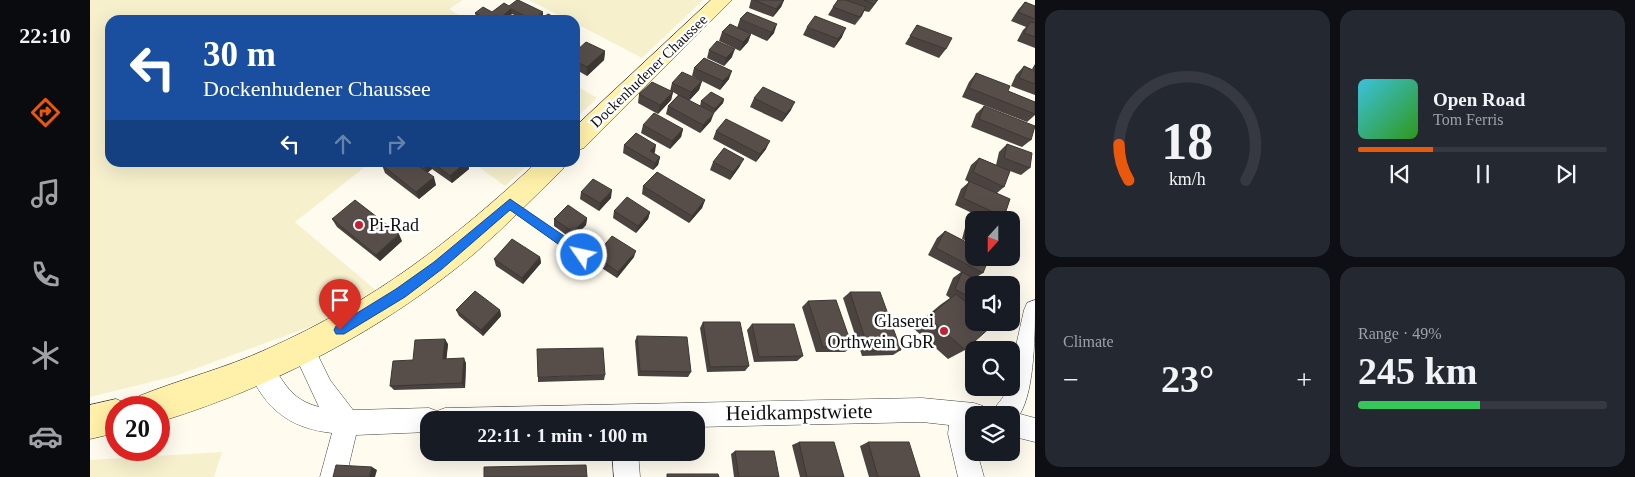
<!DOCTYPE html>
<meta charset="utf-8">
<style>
:root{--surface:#171b24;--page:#242831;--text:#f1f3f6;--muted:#9ea1a6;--line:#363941;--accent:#ea580c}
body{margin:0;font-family:"Times New Roman",serif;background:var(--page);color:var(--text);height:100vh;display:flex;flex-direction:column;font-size:19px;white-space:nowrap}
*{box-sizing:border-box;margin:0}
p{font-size:16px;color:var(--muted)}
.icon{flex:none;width:28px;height:28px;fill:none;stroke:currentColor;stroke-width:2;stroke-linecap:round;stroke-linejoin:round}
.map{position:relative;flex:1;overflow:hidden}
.sheet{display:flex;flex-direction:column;gap:10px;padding:10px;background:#0d0f14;width:600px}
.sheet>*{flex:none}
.top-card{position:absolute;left:15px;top:15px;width:475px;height:152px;border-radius:15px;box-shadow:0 5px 20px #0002;background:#1a4fa0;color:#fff;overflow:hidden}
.needle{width:32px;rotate:201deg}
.fabs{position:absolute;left:875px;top:211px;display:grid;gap:10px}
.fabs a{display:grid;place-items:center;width:55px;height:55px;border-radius:10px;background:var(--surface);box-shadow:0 5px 20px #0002;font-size:25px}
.speed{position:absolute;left:15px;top:396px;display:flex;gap:10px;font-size:25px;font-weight:700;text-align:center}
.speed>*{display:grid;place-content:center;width:65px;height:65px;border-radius:50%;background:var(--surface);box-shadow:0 5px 20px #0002;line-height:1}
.speed .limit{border:8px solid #d22;background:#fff;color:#111}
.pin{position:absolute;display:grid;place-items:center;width:42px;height:42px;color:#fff;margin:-51px -21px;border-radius:50% 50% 50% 0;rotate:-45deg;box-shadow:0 0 5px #0007}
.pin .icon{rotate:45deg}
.me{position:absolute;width:55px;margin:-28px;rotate:304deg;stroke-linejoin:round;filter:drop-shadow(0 0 4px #0008)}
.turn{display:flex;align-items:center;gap:18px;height:105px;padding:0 15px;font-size:22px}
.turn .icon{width:65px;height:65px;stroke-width:2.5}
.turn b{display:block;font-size:35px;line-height:42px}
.lanes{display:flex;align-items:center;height:48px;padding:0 15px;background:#0003;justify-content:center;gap:25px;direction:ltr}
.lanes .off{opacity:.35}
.big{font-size:38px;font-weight:700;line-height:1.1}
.sheet .tile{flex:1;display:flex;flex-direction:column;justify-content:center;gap:8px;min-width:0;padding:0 18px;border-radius:15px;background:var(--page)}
.sheet .dial{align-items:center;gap:0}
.dial svg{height:130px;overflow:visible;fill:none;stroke:var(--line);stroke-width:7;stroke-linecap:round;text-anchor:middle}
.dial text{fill:var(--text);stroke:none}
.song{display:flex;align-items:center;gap:15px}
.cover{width:60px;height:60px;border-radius:8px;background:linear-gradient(135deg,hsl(190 70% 55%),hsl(110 70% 35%))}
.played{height:5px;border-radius:2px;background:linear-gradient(90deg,var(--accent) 30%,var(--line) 30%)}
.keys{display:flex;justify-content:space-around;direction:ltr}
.heat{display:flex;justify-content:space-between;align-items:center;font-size:28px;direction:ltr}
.charge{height:8px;border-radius:4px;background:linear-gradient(90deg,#34c759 49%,var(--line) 0)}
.sheet .tiles{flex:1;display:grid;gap:10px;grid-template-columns:repeat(2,1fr)}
.trip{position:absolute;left:330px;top:411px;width:285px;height:50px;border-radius:15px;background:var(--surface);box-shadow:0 5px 20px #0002;font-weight:700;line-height:50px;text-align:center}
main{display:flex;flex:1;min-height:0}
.menu{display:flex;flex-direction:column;width:90px;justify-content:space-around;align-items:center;background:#090b0e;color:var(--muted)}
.menu .icon{width:35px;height:35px}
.menu .current{color:var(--accent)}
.menu b{font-size:22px;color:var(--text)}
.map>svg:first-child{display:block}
</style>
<main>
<nav class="menu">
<b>22:10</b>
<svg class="icon current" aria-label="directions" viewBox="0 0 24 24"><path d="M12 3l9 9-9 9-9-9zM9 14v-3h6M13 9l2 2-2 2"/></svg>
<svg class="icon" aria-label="music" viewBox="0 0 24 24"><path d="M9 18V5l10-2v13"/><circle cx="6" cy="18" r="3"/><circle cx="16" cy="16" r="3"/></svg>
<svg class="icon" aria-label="phone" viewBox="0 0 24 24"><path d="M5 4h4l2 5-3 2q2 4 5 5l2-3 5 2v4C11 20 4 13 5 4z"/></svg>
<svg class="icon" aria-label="climate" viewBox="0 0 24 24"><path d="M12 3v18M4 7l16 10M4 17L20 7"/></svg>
<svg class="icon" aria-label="car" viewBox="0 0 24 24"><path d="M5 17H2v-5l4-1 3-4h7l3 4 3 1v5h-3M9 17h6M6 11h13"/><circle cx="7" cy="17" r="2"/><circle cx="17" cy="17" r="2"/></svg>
</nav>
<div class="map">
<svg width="945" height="477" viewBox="0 0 945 477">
<rect width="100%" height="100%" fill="#fffbee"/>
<path fill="#f6f0cd" d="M0 0H373L359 9 377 20H20V162L280 163 205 222 289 293 236 321 85 376 0 397Z
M439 0H613L552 58 485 23V20H478Z
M485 85 507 98 485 119Z
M383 163H440L415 186Z
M132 452 124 477H0V460Z"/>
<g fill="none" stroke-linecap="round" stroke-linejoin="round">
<g stroke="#414141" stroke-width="1">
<path id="lane" d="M420 200 496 252 497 255 496 258 492 259 488 258 417 207 415 204 417 201Z"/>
</g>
<g stroke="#414141" stroke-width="1">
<path id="street" d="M945 300C945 332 945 389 930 414L945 418V442L921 436V415H901C905 405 915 398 917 388H921V368L934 310 937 303Z
M213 338 221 341 240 380 263 410 339 408 347 411 355 408 832 398 884 403 893 406 896 415H884V452H887L894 477H868L858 434 859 425 832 422 606 427V420H339V432L266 435 256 477H230L242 433C199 428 175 409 158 369L162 361 170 358C194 368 190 397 229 407L202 349 205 341Z
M522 452H548L550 477H524Z"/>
</g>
<g stroke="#303030" stroke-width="1">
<path id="secondary" d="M621 0H642L494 148 485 151V127Z
M447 162H476L473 169C444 197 416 226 385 253 293 330 183 387 69 422V408H45L49 396C91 379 136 368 177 349 285 301 362 241 447 162Z
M26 399 38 404 39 408H26V433L0 439V405Z"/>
</g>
<use href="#lane" fill="#fff" fill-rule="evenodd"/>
<use href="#street" fill="#fff" fill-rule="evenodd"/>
<use href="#secondary" fill="#fff1a9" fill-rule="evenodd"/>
</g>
<path fill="#4b4340" d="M661 0H694L691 7 683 17 659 8Z
M748 0H788L779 12 774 11 765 25 738 15 743 7Z
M935 2 945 6V48L927 41 933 30 936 27 921 21 928 10Z
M419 6 453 12V16L449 20H434L422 14 413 20H391L386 17 385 13 402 12Z
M650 19 684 33 677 41 653 30 661 34 658 42 650 51 629 41 632 32 647 28Z
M827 25 856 49 849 58 815 44Z
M717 27 752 37 744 48 713 35Z
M485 50 515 51 514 60 497 76 485 69Z
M619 50 642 57 634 66 617 58Z
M945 64V71L942 69Z
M934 66 945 71V95L921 86 926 75Z
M604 68 639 79 630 90 602 76Z
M886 73 918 91 945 102V115L937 122 872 97 879 82Z
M612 81 609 90 599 100 621 121 610 133 576 114 578 106 588 95 583 92 581 100 568 114 548 103 549 94 580 91 582 83Z
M664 98 701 110 692 122 660 107Z
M634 99 633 103 624 113 610 106 611 101Z
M894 106 941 140 932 147 881 127 886 114Z
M553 125 593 129 591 137 580 149 551 133Z
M626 131 676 149 666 162 623 139Z
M917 144 940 168 931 175 920 171 914 187 907 193 914 217 910 220H897L865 205 871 189 879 182 875 180 881 165 889 158 906 165 909 152Z
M534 145 565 152 564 153 570 157 568 165 563 170 533 153Z
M296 162H378L379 169 362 183 342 169 337 173 346 185 329 199 295 173 292 165Z
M623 162 650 166 640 180 620 170Z
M553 186 615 200 612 208 599 223 552 194Z
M491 192 521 198 509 211 490 199Z
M524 211 560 212 558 219 546 233 523 218Z
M885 217 884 220V244L872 239 876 224Z
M497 218 496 225 482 239 464 226V219Z
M242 219 312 241 290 261 247 227Z
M855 231 893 273 885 278 884 285V322L875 350 858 359 823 328 850 305 860 298 856 295 863 278 871 272 838 255 847 238Z
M505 256 544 257 527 278 504 263Z
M450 257 451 263 433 284 406 266 404 259Z
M760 292 811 350 803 355 772 356 753 298Z
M718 301 762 346 755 352H726L712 307Z
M366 310H410L411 316 393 336 369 316Z
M613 322 659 366 655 371 617 372 610 328Z
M662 324 713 356 707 361 664 362 657 330Z
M547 336 601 372 598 377 548 376 545 341Z
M358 344 356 359 376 363 375 388 304 390 300 386 323 360Z
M515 375 514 380 448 382V377Z
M709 442 754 477H710L702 445Z
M778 442 830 477H779L770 446Z
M645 451 689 477H644L641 454Z"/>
<path fill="#3d3734" d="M694 0 691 7 683 17 686 9Z
M787 0H788L779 12 784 4Z
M776 7 772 16 765 25 770 17Z
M421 9 422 14 413 20H410V18Z
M453 12V16L449 20H443Z
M406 15V20H399Z
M687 24 684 33 677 41 681 32Z
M756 28 752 37 744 48 748 39Z
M661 34 658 42 650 51 653 42Z
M645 49 642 57 634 66 636 58Z
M515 51 514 60 497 76V67Z
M642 71 639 79 630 90 633 81Z
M612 81 609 90 599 101 601 92Z
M583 92 581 100 568 114 570 105Z
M634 99 633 103 624 113 625 109Z
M705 102 701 110 692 122 696 114Z
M624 113 621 121 610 133 613 125Z
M593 129 591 137 580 149 582 141Z
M680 141 676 149 666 162 670 154Z
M566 145 565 152 558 159 560 151Z
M570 157 568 165 563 170 565 163Z
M654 159 650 166 640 180 643 172Z
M338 162H340L342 169 337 173 334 166Z
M376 162H378L379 169 362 183 360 176Z
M344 177 346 185 329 199 326 192Z
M522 190 521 198 509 211 510 203Z
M615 200 612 208 599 223 602 216Z
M560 212 558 219 546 233 548 226Z
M497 218 496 225 482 239 483 232Z
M309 234 312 241 290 261 286 255Z
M546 251 544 257 527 278 528 272Z
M450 257 451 263 433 284 432 278Z
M410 310 411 316 393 336 391 330Z
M355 339 358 344 356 364 353 359Z
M374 358 376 363 375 388 372 383Z
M282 467 287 470 285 477H279Z"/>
<path fill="#574e4a" stroke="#3d3734" d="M427 0H428L453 12 443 20 421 9 410 18 406 15 399 20 385 13 393 7 402 12 414 3 419 6Z
M664 0H694L686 9Z
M748 0H756L776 7 770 17 743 7Z
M774 0H787L784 4Z
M935 2 945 6V19L928 12Z
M657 12 687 24 681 32 650 19Z
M458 14 471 20H449Z
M725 16 756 28 748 39 717 27Z
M940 22 945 23V37L934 33Z
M640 24 661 34 653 42 632 32Z
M827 25 862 38 856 49 820 36Z
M627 41 645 49 636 58 619 50Z
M496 42 515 51 497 67 485 61V50L486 51Z
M614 58 642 71 633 81 604 68Z
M934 66 945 71V84L929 78Z
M592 72 612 81 601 92 582 83Z
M886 73 920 86 918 91 945 102V114L879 88Z
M562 82 583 92 570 105 549 94Z
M673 87 705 102 696 114 664 98Z
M621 92 634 99 625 109 611 101Z
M589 95 624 113 613 125 578 106Z
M894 106 945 126 941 140 889 119Z
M564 113 593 129 582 141 553 125Z
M636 119 680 141 670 154 626 131Z
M546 133 566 145 560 151 570 157 565 163 534 145Z
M917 144 942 153 940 168 914 158Z
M634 148 654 159 643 172 623 162Z
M889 158 920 171 914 187 883 172Z
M296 162H323L344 177 326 192 292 165Z
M330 162H338L334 166Z
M342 162H376L360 176Z
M567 172 615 200 602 216 553 186Z
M503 179 522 190 510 203 491 192Z
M879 181 920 199 914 217 873 198Z
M537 197 560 212 548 226 524 211Z
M265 200 309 234 286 255 242 219Z
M478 205 497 218 483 232 464 219Z
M885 217 892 220H884Z
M884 221V233L881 232Z
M855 231 884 246V258H899L893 273 846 248Z
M921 232 923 233 921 242Z
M522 236 546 251 528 272 505 256Z
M422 239 450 257 432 278 404 259Z
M872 272 897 285H884V300L865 289Z
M385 291 410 310 391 330 366 310Z
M760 292H790L811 350 779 351Z
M866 294 884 309V322H900L903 325 875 350 838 317Z
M746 300 762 346 733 347 718 301Z
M613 322H650L659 366 620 367Z
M662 324H704L713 356 669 357Z
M547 336 597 337 601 372 550 371Z
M355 339 353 359 374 358 372 383 300 386 303 361 323 360 325 340Z
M513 348 515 375 448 377 447 349Z
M709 442H744L754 477H717Z
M778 442H819L830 477H788Z
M645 451H684L689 477H649Z
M246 465 282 467 279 477H243Z
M496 465 497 477H394V467Z
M577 474H628L629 477H577Z"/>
<path fill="#1a73e8" stroke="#114b97" d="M420 199 496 251V258H488L420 210 352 269 315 297 254 334H246L244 330 246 326 306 289 344 262Z"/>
<g fill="#c32132" stroke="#fff" stroke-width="2">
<circle cx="269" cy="225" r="5"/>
<circle cx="854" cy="331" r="5"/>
</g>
<g text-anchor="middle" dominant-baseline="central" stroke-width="5" stroke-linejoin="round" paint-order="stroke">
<g font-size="15" fill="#0e0e0e" stroke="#fff">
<text transform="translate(559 71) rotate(-44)">Dockenhudener Chaussee</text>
</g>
<g font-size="18" fill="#0e0e0e" stroke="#fff" text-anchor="start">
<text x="279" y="225">Pi-Rad</text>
<text x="844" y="321" text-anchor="end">Glaserei<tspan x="844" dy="21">Orthwein GbR</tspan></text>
</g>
<g font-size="21" fill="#0e0e0e" stroke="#fff">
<text transform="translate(709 412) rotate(-1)">Heidkampstwiete</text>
</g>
</g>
</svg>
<div class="fabs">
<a><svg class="needle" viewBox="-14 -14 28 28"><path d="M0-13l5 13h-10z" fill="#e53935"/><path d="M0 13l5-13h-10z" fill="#9ea1a6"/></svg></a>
<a><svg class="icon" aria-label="sound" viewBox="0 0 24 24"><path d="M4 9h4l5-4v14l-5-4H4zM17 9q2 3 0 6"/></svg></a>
<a><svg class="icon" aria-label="search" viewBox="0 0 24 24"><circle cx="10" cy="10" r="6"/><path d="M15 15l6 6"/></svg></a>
<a><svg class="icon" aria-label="layers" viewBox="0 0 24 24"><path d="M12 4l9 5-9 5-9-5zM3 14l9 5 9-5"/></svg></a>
</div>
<div class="speed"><div class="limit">20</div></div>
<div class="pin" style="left:250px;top:330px;background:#d93025"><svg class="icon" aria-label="arrive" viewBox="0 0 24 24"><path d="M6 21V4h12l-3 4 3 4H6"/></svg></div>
<svg class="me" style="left:492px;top:255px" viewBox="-20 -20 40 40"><circle r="17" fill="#1a73e8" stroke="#fff" stroke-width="3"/><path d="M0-11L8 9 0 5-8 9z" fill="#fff"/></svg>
<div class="trip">22:11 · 1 min · 100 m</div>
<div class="top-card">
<div class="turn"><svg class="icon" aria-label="left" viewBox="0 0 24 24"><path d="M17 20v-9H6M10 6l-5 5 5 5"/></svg><div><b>30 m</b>Dockenhudener Chaussee</div></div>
<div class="lanes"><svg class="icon" aria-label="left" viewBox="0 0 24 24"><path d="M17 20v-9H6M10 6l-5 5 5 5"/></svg><svg class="icon off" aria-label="ahead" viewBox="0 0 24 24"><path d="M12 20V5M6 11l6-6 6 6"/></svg><svg class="icon off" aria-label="right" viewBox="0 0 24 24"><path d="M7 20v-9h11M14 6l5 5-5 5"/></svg></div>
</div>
</div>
<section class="sheet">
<div class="tiles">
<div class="tile dial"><svg viewBox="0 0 100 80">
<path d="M14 69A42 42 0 1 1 86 69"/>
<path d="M14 69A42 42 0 0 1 8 47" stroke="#ea580c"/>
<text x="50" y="56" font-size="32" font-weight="700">18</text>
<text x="50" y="72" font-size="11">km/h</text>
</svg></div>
<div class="tile">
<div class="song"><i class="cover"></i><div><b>Open Road</b><p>Tom Ferris</p></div></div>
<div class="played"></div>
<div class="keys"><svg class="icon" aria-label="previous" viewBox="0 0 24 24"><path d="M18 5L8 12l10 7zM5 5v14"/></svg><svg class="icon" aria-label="pause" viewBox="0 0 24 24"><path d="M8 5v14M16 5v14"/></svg><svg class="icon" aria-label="next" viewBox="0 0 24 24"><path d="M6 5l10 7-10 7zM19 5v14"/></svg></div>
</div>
<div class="tile"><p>Climate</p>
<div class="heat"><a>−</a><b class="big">23°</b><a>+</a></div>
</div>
<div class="tile"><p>Range · 49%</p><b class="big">245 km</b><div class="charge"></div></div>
</div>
</section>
</main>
